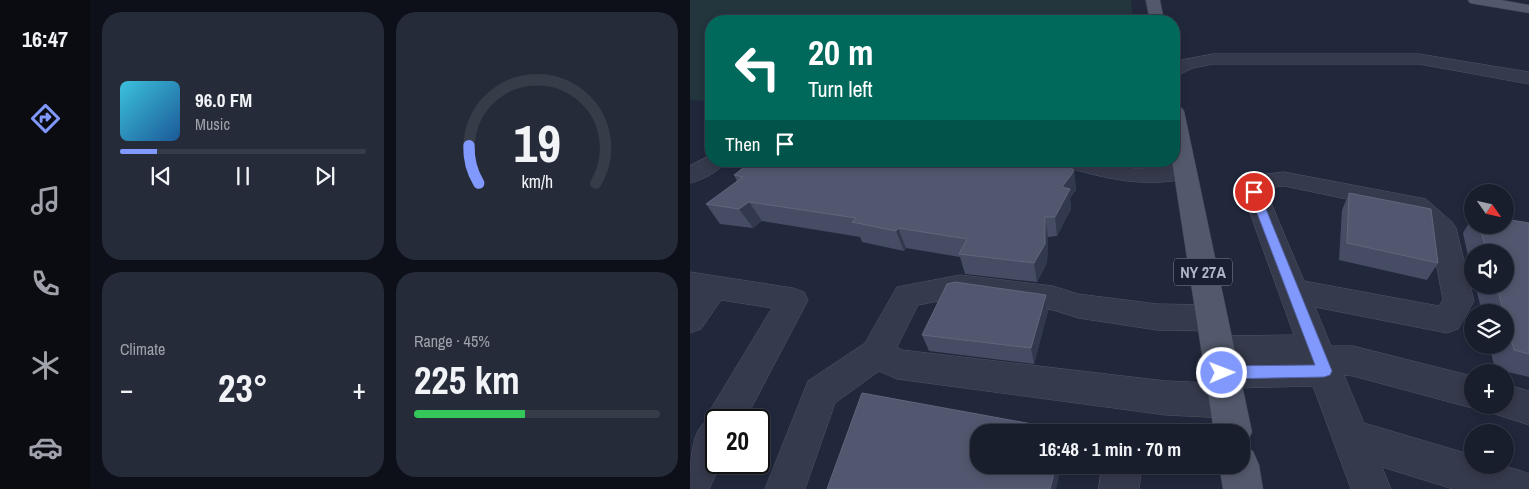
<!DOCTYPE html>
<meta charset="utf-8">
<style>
:root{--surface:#191e2d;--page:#262b39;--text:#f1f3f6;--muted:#9fa2aa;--line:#373c49;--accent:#8199fc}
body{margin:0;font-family:"Archivo Narrow",sans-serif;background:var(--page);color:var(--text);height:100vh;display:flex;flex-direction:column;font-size:19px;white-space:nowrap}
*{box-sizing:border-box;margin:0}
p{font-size:16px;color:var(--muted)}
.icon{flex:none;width:28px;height:28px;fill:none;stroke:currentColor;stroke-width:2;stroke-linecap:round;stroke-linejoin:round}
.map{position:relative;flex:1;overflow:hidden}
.details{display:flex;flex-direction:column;gap:12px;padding:12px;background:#0e1019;width:600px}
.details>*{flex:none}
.top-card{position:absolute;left:15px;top:15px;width:475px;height:152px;border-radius:20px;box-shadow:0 2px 8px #0003,0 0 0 1px var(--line);background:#00695c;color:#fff;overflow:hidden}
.needle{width:32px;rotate:124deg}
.fabs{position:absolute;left:774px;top:184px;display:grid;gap:10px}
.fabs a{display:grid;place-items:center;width:50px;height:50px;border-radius:50%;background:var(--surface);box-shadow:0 2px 8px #0003,0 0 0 1px var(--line);font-size:25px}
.speed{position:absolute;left:15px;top:409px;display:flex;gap:10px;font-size:25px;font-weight:700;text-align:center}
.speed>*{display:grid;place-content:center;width:65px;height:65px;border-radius:50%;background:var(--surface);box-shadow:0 2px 8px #0003,0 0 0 1px var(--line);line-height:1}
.speed .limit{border:2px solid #111;border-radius:8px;background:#fff;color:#111}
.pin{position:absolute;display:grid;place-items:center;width:42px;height:42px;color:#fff;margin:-21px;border:2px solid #fff;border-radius:50%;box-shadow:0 1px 5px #0007}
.me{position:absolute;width:55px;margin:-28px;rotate:89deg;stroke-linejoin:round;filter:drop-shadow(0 0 4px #0008)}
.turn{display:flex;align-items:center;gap:18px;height:105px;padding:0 20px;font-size:22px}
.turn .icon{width:65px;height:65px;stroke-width:2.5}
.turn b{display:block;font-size:35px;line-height:42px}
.then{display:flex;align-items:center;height:48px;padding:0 20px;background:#0003;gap:10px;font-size:19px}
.big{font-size:38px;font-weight:700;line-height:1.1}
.details .tile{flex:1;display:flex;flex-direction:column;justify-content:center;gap:8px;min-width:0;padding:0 18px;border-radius:20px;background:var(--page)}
.details .dial{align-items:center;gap:0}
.dial svg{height:130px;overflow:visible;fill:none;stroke:var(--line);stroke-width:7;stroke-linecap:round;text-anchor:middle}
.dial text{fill:var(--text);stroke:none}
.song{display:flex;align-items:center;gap:15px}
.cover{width:60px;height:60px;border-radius:8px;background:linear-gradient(135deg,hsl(190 70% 55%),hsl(210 70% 35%))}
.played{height:5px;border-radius:2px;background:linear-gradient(90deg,var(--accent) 15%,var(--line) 15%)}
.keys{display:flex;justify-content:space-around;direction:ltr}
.heat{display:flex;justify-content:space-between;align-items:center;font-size:28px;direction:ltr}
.charge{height:8px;border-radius:4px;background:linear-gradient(90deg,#34c759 45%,var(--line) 0)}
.details .tiles{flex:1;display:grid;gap:12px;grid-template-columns:repeat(2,1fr)}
.trip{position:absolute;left:280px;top:424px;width:280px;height:50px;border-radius:20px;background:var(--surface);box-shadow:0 2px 8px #0003,0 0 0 1px var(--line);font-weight:700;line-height:50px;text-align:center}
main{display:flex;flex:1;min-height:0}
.tabs{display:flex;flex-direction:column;width:90px;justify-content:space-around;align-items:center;background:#0a0c12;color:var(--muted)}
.tabs .icon{width:35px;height:35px}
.tabs .selected{color:var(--accent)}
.tabs b{font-size:22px;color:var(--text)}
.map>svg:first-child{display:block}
</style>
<main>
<nav class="tabs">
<b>16:47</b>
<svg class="icon selected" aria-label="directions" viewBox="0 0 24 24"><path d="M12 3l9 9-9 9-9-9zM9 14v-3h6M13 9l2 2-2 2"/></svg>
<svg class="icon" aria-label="music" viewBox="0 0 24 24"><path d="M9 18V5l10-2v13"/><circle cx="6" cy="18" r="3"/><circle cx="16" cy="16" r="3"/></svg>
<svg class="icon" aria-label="phone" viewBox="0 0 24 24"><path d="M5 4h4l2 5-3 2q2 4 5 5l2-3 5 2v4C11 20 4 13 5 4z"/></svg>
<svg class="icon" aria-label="climate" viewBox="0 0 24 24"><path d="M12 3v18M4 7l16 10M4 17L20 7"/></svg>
<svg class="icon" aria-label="car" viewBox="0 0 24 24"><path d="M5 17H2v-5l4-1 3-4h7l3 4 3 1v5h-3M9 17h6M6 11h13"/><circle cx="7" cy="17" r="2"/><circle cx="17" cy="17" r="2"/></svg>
</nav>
<section class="details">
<div class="tiles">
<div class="tile">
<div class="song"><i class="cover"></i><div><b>96.0 FM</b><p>Music</p></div></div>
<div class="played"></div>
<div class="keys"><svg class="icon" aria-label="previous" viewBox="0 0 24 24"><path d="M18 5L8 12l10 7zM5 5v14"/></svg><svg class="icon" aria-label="pause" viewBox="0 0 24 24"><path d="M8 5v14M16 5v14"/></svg><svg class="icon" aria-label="next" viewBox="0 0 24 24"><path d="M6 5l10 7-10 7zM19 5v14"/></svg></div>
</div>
<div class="tile dial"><svg viewBox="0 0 100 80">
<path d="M14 69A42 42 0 1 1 86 69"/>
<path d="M14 69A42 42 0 0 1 8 46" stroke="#8199fc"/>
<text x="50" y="56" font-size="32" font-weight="700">19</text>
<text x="50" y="72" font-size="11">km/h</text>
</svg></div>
<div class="tile"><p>Climate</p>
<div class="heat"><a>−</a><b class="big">23°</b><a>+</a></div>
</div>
<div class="tile"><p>Range · 45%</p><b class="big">225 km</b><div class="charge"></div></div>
</div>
</section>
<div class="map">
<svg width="839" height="489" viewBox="0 0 839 489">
<rect width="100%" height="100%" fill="#21283c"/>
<path fill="#23353d" d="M0 0H441L443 21H21V101L0 100Z"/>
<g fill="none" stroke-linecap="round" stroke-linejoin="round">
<g stroke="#505567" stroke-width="1">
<path id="minor" d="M523 54H729L839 72V84L729 64H523L503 68 484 77V65L492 60Z
M21 155V161H36C29 172 12 180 0 183V166Z
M369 161H407L447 169 495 165 503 167 507 172 503 177C456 189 417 179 372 166Z
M594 172 736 199 762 222 766 228 784 301 768 329 757 333 625 307 641 346H663L782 376V405H791L782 408 663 376 654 375 674 423 782 455V465C805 465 818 465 839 474V489H763L692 467 701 489H661L623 386 547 388 550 389 555 401 550 413 537 418 476 415 207 379 189 371 145 403 115 489H75L118 381 175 343 207 287 270 275 363 286 388 294 467 304 522 305 533 309 538 318 533 327 522 331 467 330 388 318 363 310 270 297 228 305 207 347 212 350 476 381 520 383 515 373 521 362 516 360 511 350 516 340 528 336 604 335 552 191 564 176ZM594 186 719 212 740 231 753 300 749 306 614 281 576 191 579 188Z
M0 272 103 288 114 292 118 300 55 420H26V462H32L19 489H0C0 470 0 430 17 421L22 407 82 308 31 300 11 329 0 333Z
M815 384 839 391V425L802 413 799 405H815Z
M412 465H452L449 489H409Z"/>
</g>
<g stroke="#3e4355" stroke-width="1">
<path id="major" d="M456 0H470L474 21H460Z
M778 0H811L839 5V13L785 4 780 3Z
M484 105 491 107 494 111 562 432 556 445 552 447 563 451 569 465 573 489H533L529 465H551V432H524L482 161H484Z"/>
</g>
<use href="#minor" fill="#353a4c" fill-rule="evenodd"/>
<use href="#major" fill="#53596c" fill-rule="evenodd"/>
</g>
<path fill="#454c64" d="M324 165 384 171 386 190 380 198 381 209 367 236 358 237 357 263 347 282 275 274 270 257 216 248 214 251 172 242 170 237 72 221 63 228 30 224 16 204 47 181 44 175Z
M659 193 748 263 737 280 649 260 652 210Z
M782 218V225H815L839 223V377L805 369 799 345H815V312H792L785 285H815V252H782V274L773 233Z
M356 295 358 311 344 364 239 351 232 335Z"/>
<path fill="#32394f" d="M384 171 386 190 380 198 381 209 367 236 365 217 372 187Z
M59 202 72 221 63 228 49 209Z
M355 217 358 237 357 263 347 282 344 263Z
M208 228 216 248 214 251 206 231Z
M356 295 358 311 344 364 341 348Z
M366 465H372L366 489H360Z"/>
<path fill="#51576e" stroke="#60667c" d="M62 161H299L324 165 327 161H376L384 171 372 187 380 189 365 217H355V244L344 263 269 254 277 239 208 228 206 231 162 222 166 218 59 202 49 209 16 204 53 177 44 175Z
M659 193 741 209 748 263 657 243Z
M815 219 839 223V354L824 350 815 318V312H814L806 285H815V252H797L789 225H815Z
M265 282 356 295 341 348 232 335 257 284Z
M172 393 375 430 374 432H289V465H366L360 489H137Z"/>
<path fill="#8199fc" stroke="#5463a4" d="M564 188 569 192 642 371 640 375 634 377 532 379 527 377 525 373 527 368 532 366 625 365 559 192Z"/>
<g text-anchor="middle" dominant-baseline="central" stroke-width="5" stroke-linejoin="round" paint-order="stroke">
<rect fill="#1a1f31" stroke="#83889b" stroke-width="1" x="484" y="258.5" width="58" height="27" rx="4"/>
<g font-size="16" font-weight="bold" fill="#b0b5c8">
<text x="513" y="272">NY 27A</text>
</g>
</g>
</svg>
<div class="fabs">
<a><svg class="needle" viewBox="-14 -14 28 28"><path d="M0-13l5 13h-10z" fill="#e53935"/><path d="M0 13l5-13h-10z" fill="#9fa2aa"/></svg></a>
<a><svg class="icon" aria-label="sound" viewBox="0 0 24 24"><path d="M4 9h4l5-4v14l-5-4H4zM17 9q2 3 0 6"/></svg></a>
<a><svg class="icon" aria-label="layers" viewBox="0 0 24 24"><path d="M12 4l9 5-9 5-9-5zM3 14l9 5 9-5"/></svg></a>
<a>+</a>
<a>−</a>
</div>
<div class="speed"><div class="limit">20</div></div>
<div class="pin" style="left:564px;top:192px;background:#d93025"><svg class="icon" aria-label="arrive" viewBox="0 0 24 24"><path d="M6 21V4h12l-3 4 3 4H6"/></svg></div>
<svg class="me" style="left:532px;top:373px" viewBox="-20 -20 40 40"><circle r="17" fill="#8199fc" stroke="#fff" stroke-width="3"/><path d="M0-11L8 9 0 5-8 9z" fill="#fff"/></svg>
<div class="trip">16:48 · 1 min · 70 m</div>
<div class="top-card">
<div class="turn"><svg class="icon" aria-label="left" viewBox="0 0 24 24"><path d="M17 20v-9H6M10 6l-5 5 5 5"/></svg><div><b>20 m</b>Turn left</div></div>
<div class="then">Then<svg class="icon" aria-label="arrive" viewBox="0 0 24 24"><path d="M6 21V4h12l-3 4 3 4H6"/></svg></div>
</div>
</div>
</main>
